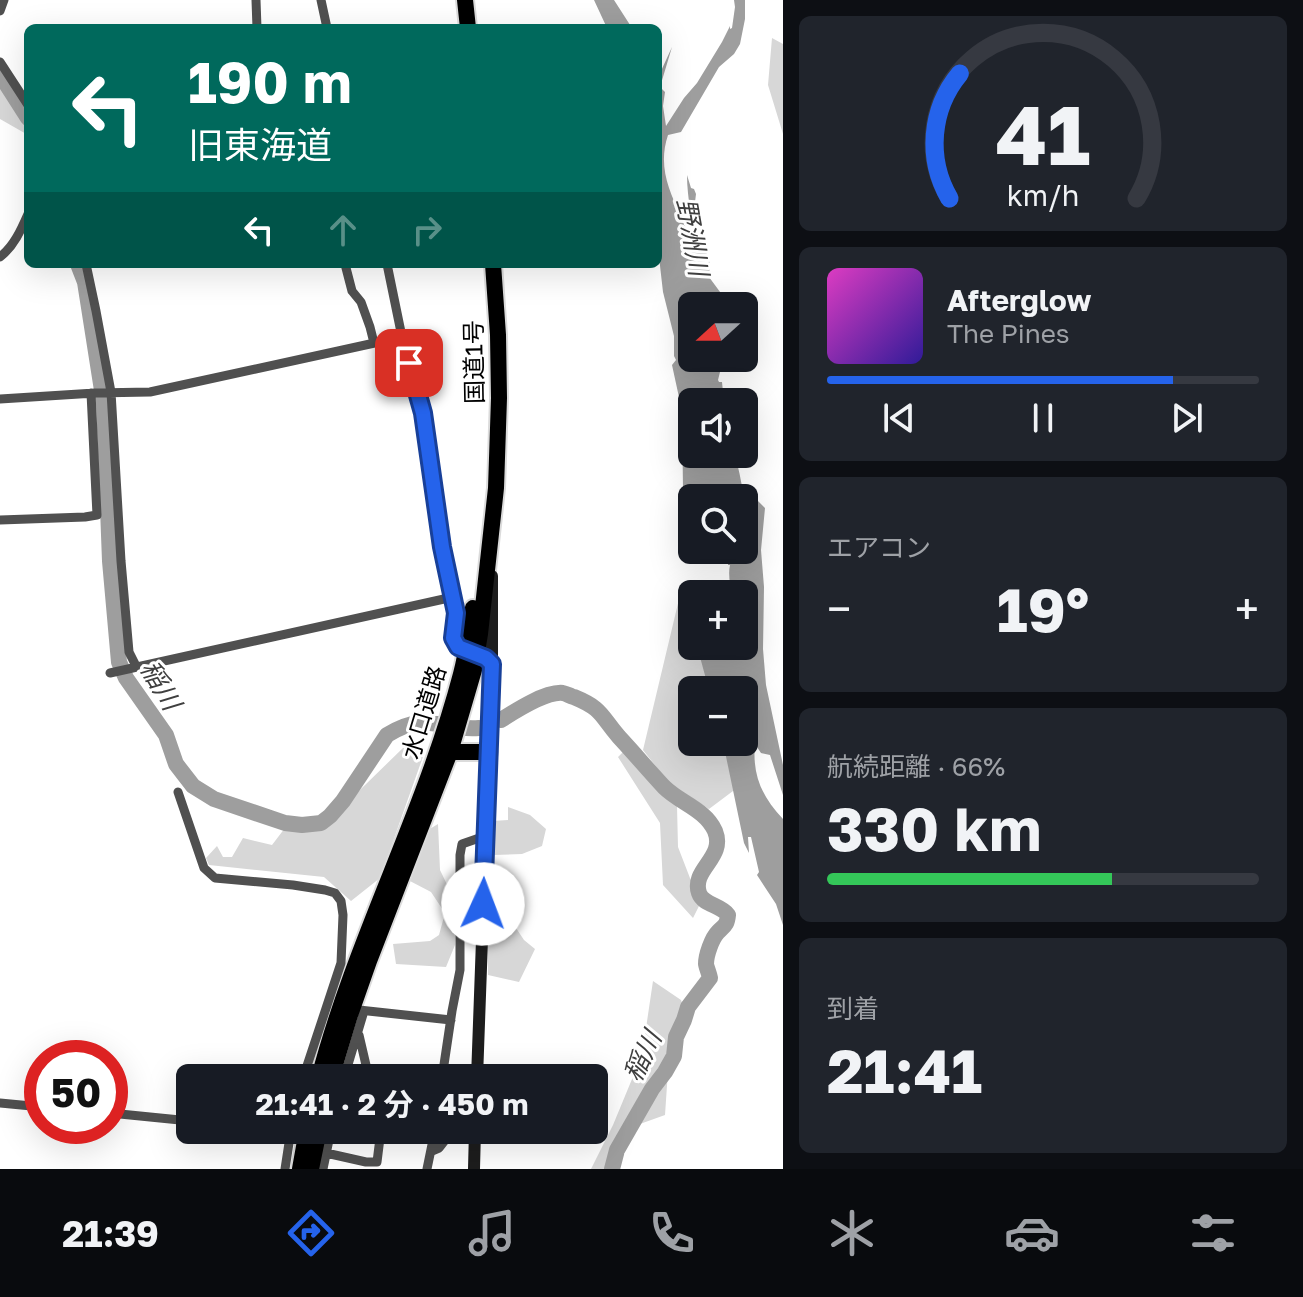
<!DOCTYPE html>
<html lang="ja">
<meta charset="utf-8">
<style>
:root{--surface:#171b24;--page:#20242c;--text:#f1f3f6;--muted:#9ea1a6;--line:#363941;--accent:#2563eb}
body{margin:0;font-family:"Golos Text","Noto Sans JP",sans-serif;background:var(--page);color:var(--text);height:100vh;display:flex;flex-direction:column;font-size:30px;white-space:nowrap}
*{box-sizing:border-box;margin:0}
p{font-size:26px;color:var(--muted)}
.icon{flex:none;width:44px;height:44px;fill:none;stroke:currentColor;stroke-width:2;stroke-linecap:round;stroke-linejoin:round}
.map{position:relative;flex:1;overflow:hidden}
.drawer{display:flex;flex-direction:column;gap:16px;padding:16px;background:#0d0f14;width:520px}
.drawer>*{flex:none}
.guide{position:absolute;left:24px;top:24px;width:638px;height:244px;border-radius:12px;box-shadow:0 8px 32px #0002;background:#00695c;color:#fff;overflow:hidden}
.needle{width:52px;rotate:249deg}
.fabs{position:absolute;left:678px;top:292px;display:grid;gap:16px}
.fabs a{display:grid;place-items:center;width:80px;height:80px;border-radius:12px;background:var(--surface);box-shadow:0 8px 32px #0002;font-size:40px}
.speed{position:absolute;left:24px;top:1040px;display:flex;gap:16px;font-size:40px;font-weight:700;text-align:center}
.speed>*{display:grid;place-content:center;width:104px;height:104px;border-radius:50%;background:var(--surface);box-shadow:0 8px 32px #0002;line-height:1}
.speed .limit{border:12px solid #d22;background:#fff;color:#111}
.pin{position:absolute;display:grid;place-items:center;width:68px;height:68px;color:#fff;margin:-34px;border-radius:16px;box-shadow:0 4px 12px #0006}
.me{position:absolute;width:88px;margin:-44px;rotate:2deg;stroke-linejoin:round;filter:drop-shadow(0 0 6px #0008)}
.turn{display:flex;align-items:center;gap:28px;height:168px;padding:0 32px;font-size:36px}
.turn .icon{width:104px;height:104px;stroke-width:2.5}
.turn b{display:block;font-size:56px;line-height:68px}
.lanes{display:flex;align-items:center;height:76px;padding:0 32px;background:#0003;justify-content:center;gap:40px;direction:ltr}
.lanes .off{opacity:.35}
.big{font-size:60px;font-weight:700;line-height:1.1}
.drawer .tile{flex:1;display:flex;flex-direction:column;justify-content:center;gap:12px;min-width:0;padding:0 28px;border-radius:12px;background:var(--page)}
.drawer .dial{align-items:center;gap:0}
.dial svg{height:208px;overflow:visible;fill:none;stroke:var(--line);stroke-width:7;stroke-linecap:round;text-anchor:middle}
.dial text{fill:var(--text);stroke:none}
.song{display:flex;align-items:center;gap:24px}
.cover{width:96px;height:96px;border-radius:12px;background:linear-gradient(135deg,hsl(310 70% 55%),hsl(250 70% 35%))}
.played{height:8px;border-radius:4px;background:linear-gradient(90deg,var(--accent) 80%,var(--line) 80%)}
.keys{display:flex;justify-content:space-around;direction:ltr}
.heat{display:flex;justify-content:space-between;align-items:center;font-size:44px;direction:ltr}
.charge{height:12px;border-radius:6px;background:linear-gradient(90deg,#34c759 66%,var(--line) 0)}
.trip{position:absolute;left:176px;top:1064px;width:432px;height:80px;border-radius:12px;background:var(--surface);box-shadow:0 8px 32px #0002;font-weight:700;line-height:80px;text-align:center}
.dock{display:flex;height:128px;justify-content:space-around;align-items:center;background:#090b0e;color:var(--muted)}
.dock .icon{width:56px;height:56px}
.dock .current{color:var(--accent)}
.dock b{font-size:36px;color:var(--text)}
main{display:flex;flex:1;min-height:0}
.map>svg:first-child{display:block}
</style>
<main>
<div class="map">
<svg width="783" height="1169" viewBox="0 0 783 1169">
<rect width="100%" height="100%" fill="#fff"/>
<path fill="#d7d7d7" d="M772 38 783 44V134L768 85Z
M0 68 28 123V135L0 119Z
M680 595 692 604V646H709L720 690H692V742H726L737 788 709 809 669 783 643 750Z
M404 747 425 751 380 878 351 901 324 877 209 865 206 858 217 846 223 857H232L243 838 272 845 288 824H325Z
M623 752 677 806 678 847 700 904 693 918 663 885 660 823 618 757Z
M508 807 530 815 546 829 542 846 522 854 493 855 492 821 508 820Z
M438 824 440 870 455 901V945L446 967 396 964 393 944 430 941 439 935 445 913 431 892 408 880 428 830Z
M488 898H496L524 940 535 949 519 982 488 975Z
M653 981 681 1000 689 1022 669 1056 665 1115 626 1129 609 1169H591L613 1125 642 1055Z"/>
<path fill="#9e9e9e" d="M594 0H614L632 28H607Z
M734 0H745V19L740 44 734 54 719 67 681 132 668 135C658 165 668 189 681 216 686 226 689 236 695 245 693 222 687 199 687 175L691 188 694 189 696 194 695 202 699 229 710 264 709 277 723 296 726 306 720 300V297L714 294V298L720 306H692V358H721V368L718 380 719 382H722L724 402H692V454H734C741 472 741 491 749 510L754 491 757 494 758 501 765 508 761 550 764 587 763 649 766 685 783 765V795L770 755 761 753 755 744C752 775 762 797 783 819V925L776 904 757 875 759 872 751 837H748L749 853 744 843 723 742H744V690H709L697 646H719L721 648 722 646H744V594H732C730 585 728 574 730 565H728V551L744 550V498H692V512L683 490 682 411 672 365 676 360 674 356V336L663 292 658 248V71L660 72 661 71 672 47 660 87 665 92 663 106 666 126 684 98 697 83 722 42 730 26V29L732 28 735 7Z"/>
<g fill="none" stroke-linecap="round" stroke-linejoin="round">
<path stroke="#9e9e9e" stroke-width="16" d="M0 74 28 118
M78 264 85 282 104 403 110 561 119 662 126 678 166 735 176 764 193 786 214 799 285 823 302 825 321 823 330 816 343 801 387 735C427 710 440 731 479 728
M501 720C515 711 546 691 563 693 564 693 573 697 574 697 603 709 600 715 619 737 634 753 649 771 664 787 680 803 705 809 715 831 726 858 691 869 699 893 703 905 721 905 728 915 727 925 725 925 718 932 712 938 706 955 706 964 706 966 710 976 710 978L688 1007 684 1020 676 1037 674 1056 665 1072 652 1089 617 1150 612 1169"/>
<g stroke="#dbdbdb" stroke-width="20">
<path id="trunk" d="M465 0 468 28
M450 752H489
M319 1078C355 939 425 812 461 674 467 652 469 630 473 608
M331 1078 350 1015 369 961 450 752 474 670 480 634 496 488 499 398 498 335 493 264
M300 1169 307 1130
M311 1169 319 1130"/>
</g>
<path stroke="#505050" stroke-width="9" d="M256 0 257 28
M321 0 327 28
M0 11 4 0
M0 62 28 105
M0 257C14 246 21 230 28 214
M86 264 96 311 111 392 121 561 129 652 136 666
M345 264 352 291 361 302 370 327 374 343
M387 264 402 337 423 413 442 547 456 613 453 638 458 647 486 658 492 664
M0 399 95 393 150 392 402 337
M0 520 85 517 97 515 91 393
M110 673 453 597
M178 792 204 868 215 878 293 885 325 890 335 893 341 901 343 915 341 963 303 1078
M359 1010 451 1020
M359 1035 369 1078
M344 1078 364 1011
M442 1078 452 1011 460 970V855L462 844 485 836
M0 1103 42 1107
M110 1113 190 1121
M330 1134 359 1138 380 1136
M432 1151 439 1148 453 1130
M326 1153 366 1162H377L381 1130
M285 1169 291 1130
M323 1169 331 1130
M427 1169 435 1130"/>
<path stroke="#1d1d1d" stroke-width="12" d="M477 1078 492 664V576
M474 1169 475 1130"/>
<use href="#trunk" stroke="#000" stroke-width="16"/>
</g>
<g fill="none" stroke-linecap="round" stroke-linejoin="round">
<g stroke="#184099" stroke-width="20">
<path id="route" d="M409 363 423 413 442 547 456 613 453 638 458 647 486 658 492 664 483 904"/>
</g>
<use href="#route" stroke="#2563eb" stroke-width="14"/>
</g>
<g text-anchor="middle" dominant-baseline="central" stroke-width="6" stroke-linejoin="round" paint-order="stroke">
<g font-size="24" fill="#000" stroke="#fff">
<text transform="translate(473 362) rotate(-91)">国道1号</text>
<text transform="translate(423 712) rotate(-73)">水口道路</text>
</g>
<g font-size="26" font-style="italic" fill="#3f3f3f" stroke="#fff">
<text transform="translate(693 237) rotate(80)">野洲川</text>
<text transform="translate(161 685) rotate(59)">稲川</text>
<text transform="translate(642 1056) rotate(-64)">稲川</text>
</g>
</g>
</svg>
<div class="fabs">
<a><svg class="needle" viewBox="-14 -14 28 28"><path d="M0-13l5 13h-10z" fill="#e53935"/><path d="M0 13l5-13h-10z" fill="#9ea1a6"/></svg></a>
<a><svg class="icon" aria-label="sound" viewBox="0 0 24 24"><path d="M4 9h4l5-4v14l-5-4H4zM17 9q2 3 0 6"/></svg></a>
<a><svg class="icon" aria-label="search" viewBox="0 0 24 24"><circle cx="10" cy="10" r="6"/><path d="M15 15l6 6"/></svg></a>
<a>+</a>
<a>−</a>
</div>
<div class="speed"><div class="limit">50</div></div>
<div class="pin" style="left:409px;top:363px;background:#d93025"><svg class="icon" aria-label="arrive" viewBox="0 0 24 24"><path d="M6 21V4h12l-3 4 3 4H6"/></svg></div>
<svg class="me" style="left:483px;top:904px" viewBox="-20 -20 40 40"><circle r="19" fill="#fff"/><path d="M0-13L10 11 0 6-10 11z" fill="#2563eb"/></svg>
<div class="trip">21:41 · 2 分 · 450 m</div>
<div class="guide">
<div class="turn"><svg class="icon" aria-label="left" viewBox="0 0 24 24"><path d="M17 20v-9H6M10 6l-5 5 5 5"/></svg><div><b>190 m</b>旧東海道</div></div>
<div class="lanes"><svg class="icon" aria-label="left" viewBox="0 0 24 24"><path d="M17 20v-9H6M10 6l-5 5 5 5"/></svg><svg class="icon off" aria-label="ahead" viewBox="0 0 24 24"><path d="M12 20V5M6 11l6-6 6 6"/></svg><svg class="icon off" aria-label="right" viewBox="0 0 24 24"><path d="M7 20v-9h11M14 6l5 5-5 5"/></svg></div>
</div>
</div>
<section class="drawer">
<div class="tile dial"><svg viewBox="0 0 100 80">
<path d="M14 69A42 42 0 1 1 86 69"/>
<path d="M14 69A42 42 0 0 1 18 21" stroke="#2563eb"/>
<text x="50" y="56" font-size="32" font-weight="700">41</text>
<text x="50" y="72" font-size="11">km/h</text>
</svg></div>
<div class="tile">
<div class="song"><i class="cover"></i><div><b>Afterglow</b><p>The Pines</p></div></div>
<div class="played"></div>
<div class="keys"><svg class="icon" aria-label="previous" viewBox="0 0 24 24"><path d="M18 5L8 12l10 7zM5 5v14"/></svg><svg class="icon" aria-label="pause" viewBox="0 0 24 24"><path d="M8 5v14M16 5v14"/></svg><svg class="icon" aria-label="next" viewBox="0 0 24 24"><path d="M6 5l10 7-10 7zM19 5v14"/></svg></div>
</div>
<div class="tile"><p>エアコン</p>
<div class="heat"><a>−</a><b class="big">19°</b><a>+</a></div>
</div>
<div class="tile"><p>航続距離 · 66%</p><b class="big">330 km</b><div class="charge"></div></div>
<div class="tile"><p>到着</p><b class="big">21:41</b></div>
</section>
</main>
<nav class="dock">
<b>21:39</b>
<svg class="icon current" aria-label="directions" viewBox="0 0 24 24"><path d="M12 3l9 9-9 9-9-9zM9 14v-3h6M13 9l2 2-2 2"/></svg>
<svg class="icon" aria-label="music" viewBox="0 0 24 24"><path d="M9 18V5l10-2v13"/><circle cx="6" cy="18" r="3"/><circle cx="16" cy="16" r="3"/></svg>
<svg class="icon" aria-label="phone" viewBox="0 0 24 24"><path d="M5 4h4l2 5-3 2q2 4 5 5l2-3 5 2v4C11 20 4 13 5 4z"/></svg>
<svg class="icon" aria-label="climate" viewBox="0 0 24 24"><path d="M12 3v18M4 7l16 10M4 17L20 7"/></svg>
<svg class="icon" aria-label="car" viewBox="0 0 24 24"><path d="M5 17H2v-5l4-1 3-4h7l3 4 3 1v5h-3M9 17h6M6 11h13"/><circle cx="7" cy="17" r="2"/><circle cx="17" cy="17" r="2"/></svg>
<svg class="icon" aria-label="filters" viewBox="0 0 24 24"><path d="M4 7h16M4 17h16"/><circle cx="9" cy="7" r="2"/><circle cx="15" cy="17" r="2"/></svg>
</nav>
